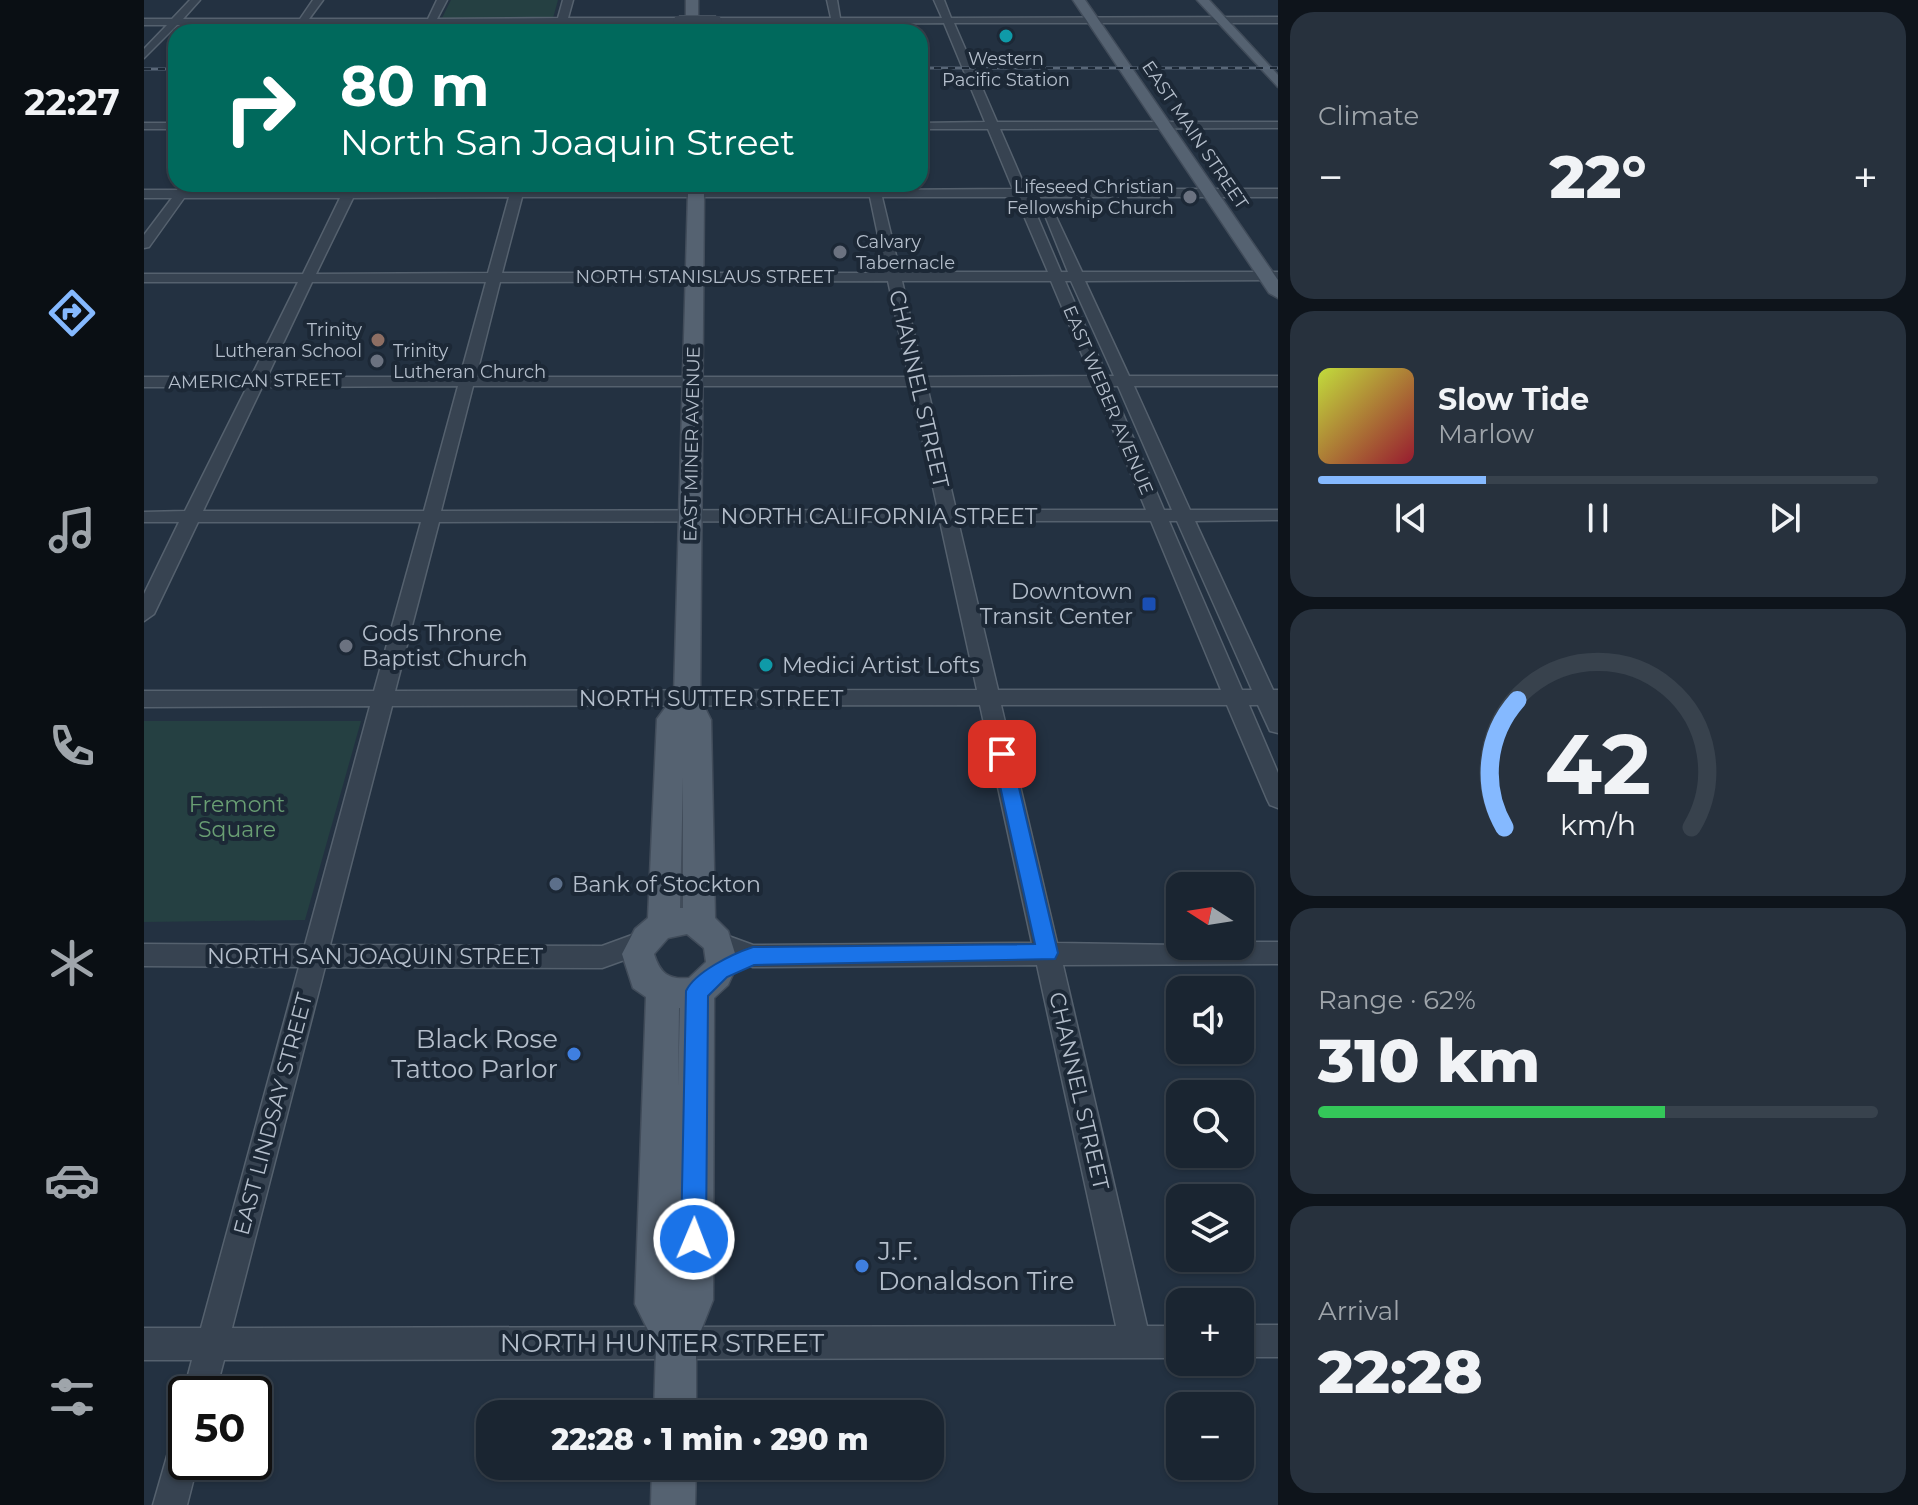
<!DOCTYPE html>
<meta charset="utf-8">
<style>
:root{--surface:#1a2531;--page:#27313d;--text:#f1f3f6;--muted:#9fa5ab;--line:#38424d;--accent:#85b9ff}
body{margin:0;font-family:Montserrat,sans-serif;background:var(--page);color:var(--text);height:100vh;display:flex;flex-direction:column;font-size:30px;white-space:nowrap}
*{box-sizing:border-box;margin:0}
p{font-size:26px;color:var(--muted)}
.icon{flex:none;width:44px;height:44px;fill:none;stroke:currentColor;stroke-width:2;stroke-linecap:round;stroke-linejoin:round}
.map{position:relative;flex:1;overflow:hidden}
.side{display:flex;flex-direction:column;gap:12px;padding:12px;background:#0e141b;width:640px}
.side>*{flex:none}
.banner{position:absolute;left:24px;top:24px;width:760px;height:168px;border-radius:24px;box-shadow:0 2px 6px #0004,0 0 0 2px var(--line);background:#00695c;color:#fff;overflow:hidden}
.needle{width:52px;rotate:282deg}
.fabs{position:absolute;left:1022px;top:872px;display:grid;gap:16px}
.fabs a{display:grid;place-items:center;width:88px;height:88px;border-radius:16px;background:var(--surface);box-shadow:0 2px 6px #0004,0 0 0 2px var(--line);font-size:40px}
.speed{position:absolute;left:24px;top:1376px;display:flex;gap:16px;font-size:40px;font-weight:700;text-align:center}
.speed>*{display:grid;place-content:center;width:104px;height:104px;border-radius:50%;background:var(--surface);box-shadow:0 2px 6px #0004,0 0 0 2px var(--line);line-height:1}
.speed .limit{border:4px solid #111;border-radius:12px;background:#fff;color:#111}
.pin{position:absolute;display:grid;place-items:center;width:68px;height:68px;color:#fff;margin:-34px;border-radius:16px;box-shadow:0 4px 12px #0006}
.me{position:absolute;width:88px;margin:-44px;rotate:1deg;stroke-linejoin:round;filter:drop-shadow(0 0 6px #0008)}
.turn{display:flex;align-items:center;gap:28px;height:168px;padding:0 40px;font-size:36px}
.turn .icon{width:104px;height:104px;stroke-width:2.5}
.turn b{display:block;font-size:56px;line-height:68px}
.big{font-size:60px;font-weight:800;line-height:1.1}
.side .card{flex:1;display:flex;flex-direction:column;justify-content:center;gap:12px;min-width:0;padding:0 28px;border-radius:24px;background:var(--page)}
.side .dial{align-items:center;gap:0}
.dial svg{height:208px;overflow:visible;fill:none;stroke:var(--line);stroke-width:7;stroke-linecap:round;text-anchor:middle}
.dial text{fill:var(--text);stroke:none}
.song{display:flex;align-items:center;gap:24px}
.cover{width:96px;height:96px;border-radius:12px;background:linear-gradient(135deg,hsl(70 70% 55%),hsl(350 70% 35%))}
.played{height:8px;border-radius:4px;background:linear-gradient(90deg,var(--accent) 30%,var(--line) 30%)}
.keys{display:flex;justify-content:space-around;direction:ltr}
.heat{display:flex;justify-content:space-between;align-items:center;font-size:44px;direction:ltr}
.charge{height:12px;border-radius:6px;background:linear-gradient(90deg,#34c759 62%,var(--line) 0)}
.trip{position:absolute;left:332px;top:1400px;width:468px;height:80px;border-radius:24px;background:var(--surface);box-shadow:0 2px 6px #0004,0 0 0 2px var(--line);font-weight:800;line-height:80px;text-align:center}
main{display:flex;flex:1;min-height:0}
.menu{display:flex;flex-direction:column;width:144px;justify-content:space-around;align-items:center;background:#0a0f14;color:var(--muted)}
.menu .icon{width:56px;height:56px}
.menu .active{color:var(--accent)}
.menu b{font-size:36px;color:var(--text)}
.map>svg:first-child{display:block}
</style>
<main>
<nav class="menu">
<b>22:27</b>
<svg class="icon active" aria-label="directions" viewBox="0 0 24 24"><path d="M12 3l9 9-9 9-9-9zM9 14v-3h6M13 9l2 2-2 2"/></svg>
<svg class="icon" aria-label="music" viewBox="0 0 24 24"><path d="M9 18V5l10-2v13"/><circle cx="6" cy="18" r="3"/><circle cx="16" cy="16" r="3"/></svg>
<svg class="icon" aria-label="phone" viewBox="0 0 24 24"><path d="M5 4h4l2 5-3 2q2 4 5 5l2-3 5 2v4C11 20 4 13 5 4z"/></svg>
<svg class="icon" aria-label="climate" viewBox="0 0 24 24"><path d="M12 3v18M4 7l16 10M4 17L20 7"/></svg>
<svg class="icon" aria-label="car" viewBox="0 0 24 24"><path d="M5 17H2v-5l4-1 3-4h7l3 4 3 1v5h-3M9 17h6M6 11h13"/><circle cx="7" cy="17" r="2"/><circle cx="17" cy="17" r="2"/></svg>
<svg class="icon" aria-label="filters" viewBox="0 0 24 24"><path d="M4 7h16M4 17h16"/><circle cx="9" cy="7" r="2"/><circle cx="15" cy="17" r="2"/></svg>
</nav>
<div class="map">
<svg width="1134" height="1505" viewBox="0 0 1134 1505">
<rect width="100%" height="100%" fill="#233141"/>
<path fill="#254042" d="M307 0H414L409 18H298Z
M0 721H217L161 920 0 922Z"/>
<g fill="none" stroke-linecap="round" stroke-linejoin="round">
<g stroke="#55616e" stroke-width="3">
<path id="minor" d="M46 0H56L39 19H156L169 0H179L165 19H284L293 0H303L293 19 414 18 419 0H429L424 18H535L540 21 535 24H422L420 32H410L412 24 161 25 156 32 147 31 152 25H33L0 58V49L23 25H0V19H28Z
M683 0H693L696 18H798L790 0H800L807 18 1134 17V23H810L853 122H1134V128L856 129 882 189H1134V197H885L917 272H924L896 203 907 206 938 272H1134V280L941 281 985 376H1134V386H990L1046 510H1134V520L1051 521 1129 690H1134V733L1126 731 1114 705H1105L1134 773V808L1126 805 1123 799 1083 705H857L913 943 1096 946V942H1134V964L919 965 1003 1326H1036V1358L80 1360 71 1394H42V1402L39 1394 48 1360H0V1328H57L155 967 0 966V944L161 945 226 706 0 707V691H230L277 522H54L10 614 0 621V594L35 522H0V512L41 511 103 387H0V377H107L154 282H0V274H159L196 198H40L5 247 0 248V235L28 198H0V190H33L39 184H46V190H200L203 184H215L212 190H367L369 184H381L380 190H724L723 184H735L736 190 869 189 844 129H776V123L841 122 800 23 697 24 699 32H689L688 24H572L567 21 572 18H687ZM365 197 344 273 172 274 209 198ZM378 197H726L742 273H358ZM738 197H872L904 272H756ZM744 281 765 377H332L356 282ZM758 281H907L947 376 780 377ZM921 281H927L970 376H963ZM168 282H342L316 377H123ZM314 386 280 511H59L118 387ZM329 386H767L794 510 297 511ZM783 386H951L1002 510H812ZM967 386H974L1028 510H1020ZM796 521 833 690 251 691 295 522ZM814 521H1007L1077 690H854ZM1025 521H1033L1108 690H1098ZM836 705 888 943 609 945 576 933 567 936 563 944 567 952 609 967 893 965 972 1326 88 1328 181 967 458 968 508 950 512 942 508 934 499 931 458 946 186 945 248 706Z
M0 123H32V129H0Z
M1096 1325H1134V1357H1096Z
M42 1427V1462H54L43 1505H9L30 1432Z"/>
</g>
<g stroke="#414c5a" stroke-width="3">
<path id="major" d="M542 0H554V32H542Z
M929 0H941L1134 280V298L1125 293Z
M1053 0H1065L1134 75V87Z
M551 184H567L560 194 556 698 567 720 571 918 584 931 594 963 584 985 570 998 569 1300 552 1343V1414H510L512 1346 491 1304 502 997 489 988 478 954 491 929 504 918 513 719 530 696 544 194ZM539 777V908H536ZM543 934 560 948 562 962 545 978C524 980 516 973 510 954L524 938ZM535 1008H536L534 1086Z
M508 1466H552L551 1505H507Z"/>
</g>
<use href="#minor" fill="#374351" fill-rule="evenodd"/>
<use href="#major" fill="#556271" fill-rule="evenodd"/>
<g stroke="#596778" stroke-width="3">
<path id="rail" d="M776 68H1134
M0 69H32"/>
</g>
<use href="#rail" stroke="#1c2836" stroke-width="2" stroke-dasharray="7" stroke-linecap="butt"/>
<g stroke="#55616e" stroke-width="12" stroke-linecap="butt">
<path id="minor-bridge" d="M535 21H572"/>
</g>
<use href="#minor-bridge" stroke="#374351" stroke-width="11"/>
</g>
<path fill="#1a73e8" stroke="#114b97" stroke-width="2" d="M858 748 867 754 914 953 911 959 610 965 583 977 564 996 562 1239 558 1248 550 1252 541 1248 537 1239 542 991C551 972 588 954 609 947L891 944 849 754Z"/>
<g fill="#0f9aa8" stroke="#1c2836" stroke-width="3">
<circle cx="862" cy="36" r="8"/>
<circle cx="622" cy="665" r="8"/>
</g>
<g fill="#6b7280" stroke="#1c2836" stroke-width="3">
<circle cx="1046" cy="197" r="8"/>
<circle cx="696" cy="252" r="8"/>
<circle cx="233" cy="361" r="8"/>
<circle cx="202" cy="646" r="8"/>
</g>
<circle fill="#8d6e63" stroke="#1c2836" stroke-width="3" cx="234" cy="340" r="8"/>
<rect fill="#1a4fb4" stroke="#1c2836" stroke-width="3" x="997" y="596" width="16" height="16" rx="4"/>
<circle fill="#5c6f8a" stroke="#1c2836" stroke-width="3" cx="412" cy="884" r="8"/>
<g fill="#3f7fe0" stroke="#1c2836" stroke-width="3">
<circle cx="430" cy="1054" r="8"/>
<circle cx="718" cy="1266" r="8"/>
</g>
<g text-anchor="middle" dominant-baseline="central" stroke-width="8" stroke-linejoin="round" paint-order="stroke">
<g font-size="18" fill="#b4becb" stroke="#1c2836" text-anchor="end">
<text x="862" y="59" text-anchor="middle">Western<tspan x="862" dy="21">Pacific Station</tspan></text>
<text x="1030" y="187">Lifeseed Christian<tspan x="1030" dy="21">Fellowship Church</tspan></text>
<text x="712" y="242" text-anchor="start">Calvary<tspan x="712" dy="21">Tabernacle</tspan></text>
<text x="218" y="330">Trinity<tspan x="218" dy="21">Lutheran School</tspan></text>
<text x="249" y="351" text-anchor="start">Trinity<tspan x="249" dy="21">Lutheran Church</tspan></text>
</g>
<g font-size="18" fill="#b4becb" stroke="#1c2836">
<text transform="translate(1051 135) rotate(56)">EAST MAIN STREET</text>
<text x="561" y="277">NORTH STANISLAUS STREET</text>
<text transform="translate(111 381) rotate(-1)">AMERICAN STREET</text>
<text transform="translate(964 400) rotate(67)">EAST WEBER AVENUE</text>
<text transform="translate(548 444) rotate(-89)">EAST MINER AVENUE</text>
</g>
<g font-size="22" fill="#b4becb" stroke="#1c2836">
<text transform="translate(775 389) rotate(77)">CHANNEL STREET</text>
<text x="735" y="516">NORTH CALIFORNIA STREET</text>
<text x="567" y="698">NORTH SUTTER STREET</text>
<text x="231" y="956">NORTH SAN JOAQUIN STREET</text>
<text transform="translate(935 1091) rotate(77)">CHANNEL STREET</text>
<text transform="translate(129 1114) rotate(-75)">EAST LINDSAY STREET</text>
</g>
<g font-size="22" fill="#b4becb" stroke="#1c2836" text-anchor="start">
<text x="989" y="591" text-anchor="end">Downtown<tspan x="989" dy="25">Transit Center</tspan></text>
<text x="218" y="633">Gods Throne<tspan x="218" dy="25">Baptist Church</tspan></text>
<text x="638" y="665">Medici Artist Lofts</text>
<text x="428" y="884">Bank of Stockton</text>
</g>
<g font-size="22" fill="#699e73" stroke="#1c2836">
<text x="93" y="804">Fremont<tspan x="93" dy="25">Square</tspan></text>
</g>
<g font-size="26" fill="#b4becb" stroke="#1c2836" text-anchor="end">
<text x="414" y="1039">Black Rose<tspan x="414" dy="30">Tattoo Parlor</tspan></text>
<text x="734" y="1251" text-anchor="start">J.F.<tspan x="734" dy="30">Donaldson Tire</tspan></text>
</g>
<g font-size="26" fill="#b4becb" stroke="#1c2836">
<text x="518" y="1343">NORTH HUNTER STREET</text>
</g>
</g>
</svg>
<div class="fabs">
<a><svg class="needle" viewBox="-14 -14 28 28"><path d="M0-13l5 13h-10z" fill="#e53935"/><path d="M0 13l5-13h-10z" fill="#9fa5ab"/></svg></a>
<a><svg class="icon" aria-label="sound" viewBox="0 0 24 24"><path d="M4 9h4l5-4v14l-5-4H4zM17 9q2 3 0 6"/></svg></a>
<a><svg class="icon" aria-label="search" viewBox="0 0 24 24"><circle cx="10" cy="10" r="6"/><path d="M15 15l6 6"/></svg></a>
<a><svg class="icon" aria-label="layers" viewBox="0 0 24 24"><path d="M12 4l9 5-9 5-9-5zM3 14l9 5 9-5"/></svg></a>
<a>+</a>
<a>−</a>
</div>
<div class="speed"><div class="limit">50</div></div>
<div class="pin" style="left:858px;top:754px;background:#d93025"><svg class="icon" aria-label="arrive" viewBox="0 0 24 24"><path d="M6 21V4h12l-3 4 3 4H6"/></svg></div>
<svg class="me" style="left:550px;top:1239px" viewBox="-20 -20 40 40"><circle r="17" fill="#1a73e8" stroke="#fff" stroke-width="3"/><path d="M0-11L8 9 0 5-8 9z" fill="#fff"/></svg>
<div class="trip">22:28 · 1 min · 290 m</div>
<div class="banner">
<div class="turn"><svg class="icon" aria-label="right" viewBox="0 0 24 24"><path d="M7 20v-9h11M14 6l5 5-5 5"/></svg><div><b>80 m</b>North San Joaquin Street</div></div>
</div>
</div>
<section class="side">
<div class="card"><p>Climate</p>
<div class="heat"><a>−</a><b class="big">22°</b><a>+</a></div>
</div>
<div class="card">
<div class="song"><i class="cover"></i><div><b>Slow Tide</b><p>Marlow</p></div></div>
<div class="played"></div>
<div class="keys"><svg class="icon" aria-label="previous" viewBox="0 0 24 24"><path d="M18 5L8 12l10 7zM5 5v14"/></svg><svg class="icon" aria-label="pause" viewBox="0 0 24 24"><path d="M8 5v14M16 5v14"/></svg><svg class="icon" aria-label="next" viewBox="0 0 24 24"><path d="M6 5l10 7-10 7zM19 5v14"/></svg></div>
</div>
<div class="card dial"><svg viewBox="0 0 100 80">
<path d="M14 69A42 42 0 1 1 86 69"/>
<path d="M14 69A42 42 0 0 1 19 20" stroke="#85b9ff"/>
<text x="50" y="56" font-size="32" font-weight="700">42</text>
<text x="50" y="72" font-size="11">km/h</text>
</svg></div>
<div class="card"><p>Range · 62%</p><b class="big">310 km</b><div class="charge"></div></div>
<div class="card"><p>Arrival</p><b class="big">22:28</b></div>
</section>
</main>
